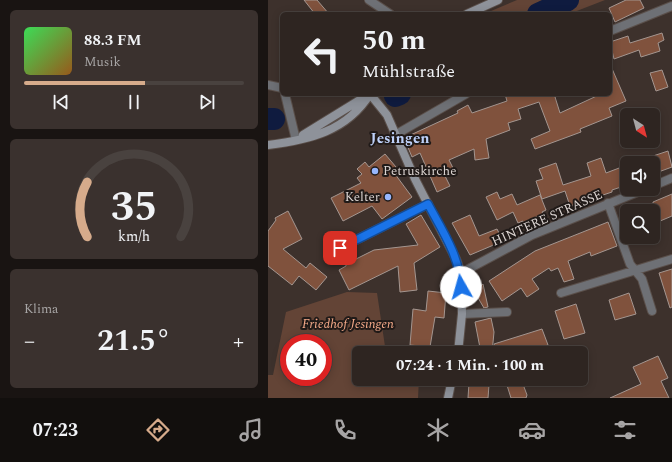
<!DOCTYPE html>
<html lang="de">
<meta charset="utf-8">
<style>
:root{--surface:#2e2521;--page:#3a312e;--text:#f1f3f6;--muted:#a7a5a5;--line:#49423f;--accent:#d6ab8b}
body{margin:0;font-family:Spectral,serif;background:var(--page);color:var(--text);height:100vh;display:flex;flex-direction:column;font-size:15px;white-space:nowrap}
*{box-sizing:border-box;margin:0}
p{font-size:13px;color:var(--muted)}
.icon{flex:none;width:22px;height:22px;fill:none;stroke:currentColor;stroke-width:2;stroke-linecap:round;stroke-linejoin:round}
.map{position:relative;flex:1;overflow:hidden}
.drawer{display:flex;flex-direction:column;gap:10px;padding:10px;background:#191412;width:268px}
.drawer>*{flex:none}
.top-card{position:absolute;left:12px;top:12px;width:332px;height:84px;border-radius:6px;box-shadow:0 2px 10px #0003,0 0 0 1px var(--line);background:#2e2521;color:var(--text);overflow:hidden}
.needle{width:26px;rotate:144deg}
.buttons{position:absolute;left:352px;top:108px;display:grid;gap:8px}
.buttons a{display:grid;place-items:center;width:40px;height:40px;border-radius:6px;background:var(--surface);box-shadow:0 2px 10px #0003,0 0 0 1px var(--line);font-size:20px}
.speed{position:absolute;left:12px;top:334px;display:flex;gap:8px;font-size:20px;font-weight:700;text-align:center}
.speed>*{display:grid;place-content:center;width:52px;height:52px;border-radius:50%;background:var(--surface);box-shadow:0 2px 10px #0003,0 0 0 1px var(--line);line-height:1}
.speed .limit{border:6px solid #d22;background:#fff;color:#111}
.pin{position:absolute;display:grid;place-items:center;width:34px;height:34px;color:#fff;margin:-17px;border-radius:8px;box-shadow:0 2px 6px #0006}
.me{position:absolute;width:44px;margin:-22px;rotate:353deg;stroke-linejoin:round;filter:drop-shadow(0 0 3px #0008)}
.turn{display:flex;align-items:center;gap:14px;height:84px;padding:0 16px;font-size:18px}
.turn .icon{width:52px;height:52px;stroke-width:2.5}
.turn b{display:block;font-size:28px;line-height:34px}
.big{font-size:30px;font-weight:700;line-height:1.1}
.drawer .widget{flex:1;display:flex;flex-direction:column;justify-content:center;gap:6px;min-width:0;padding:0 14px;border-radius:6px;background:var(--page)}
.drawer .dial{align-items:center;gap:0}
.dial svg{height:104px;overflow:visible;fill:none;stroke:var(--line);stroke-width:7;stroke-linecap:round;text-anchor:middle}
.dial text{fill:var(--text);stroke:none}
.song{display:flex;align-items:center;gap:12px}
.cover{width:48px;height:48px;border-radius:6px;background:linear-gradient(135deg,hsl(130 70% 55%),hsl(30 70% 35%))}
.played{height:4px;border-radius:2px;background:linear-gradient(90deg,var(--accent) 55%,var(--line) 55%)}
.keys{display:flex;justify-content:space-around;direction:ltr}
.heat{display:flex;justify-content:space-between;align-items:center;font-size:22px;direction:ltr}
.trip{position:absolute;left:84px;top:346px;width:236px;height:40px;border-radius:6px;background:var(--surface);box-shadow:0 2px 10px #0003,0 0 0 1px var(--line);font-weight:700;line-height:40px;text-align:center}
.dock{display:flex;height:64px;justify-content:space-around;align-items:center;background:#120f0d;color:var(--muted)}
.dock .icon{width:28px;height:28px}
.dock .active{color:var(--accent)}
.dock b{font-size:18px;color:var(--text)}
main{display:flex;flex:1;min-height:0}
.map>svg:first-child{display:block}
</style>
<main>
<section class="drawer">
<div class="widget">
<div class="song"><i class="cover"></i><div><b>88.3 FM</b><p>Musik</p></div></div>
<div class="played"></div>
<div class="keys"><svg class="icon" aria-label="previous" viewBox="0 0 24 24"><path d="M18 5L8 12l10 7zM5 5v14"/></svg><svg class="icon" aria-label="pause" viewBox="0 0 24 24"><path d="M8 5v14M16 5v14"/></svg><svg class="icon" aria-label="next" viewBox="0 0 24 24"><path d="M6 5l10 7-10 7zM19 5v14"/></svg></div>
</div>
<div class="widget dial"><svg viewBox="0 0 100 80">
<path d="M14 69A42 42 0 1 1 86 69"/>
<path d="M14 69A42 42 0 0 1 14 27" stroke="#d6ab8b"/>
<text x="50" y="56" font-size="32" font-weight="700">35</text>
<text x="50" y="72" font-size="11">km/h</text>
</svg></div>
<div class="widget"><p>Klima</p>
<div class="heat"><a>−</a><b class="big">21.5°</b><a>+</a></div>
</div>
</section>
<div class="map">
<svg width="404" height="398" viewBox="0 0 404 398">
<rect width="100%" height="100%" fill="#3d312c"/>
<path fill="#634436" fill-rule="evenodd" d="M249 0H337L301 14H216Z
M79 292 109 293 118 353H91V379H151L150 398H0V375H5L18 312ZM21 343H55V377H21Z"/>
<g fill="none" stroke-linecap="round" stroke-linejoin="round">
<path stroke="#0f1b3f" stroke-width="22" d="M270 14 300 0
M127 96 132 94
M0 119H6"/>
</g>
<path fill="#80523d" stroke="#a49690" d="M36 0H49L61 14H47Z
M358 0H372L376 8 347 22 341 8Z
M394 33 396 40 390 43 392 51 373 57 371 50 346 59 342 42 360 36 362 43Z
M342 64 358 101 341 108 344 116 312 129 313 132 267 149 263 139 282 131 271 102 250 109 253 119 240 123 242 130 218 139 221 158 207 160 206 149 181 160 186 170 176 174 182 186 169 192 152 153 144 157 136 138 190 113 189 111 200 105 204 113 239 101 237 94H290V96L287 97 292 113 333 94H342Z
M394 70 400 87 388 91 382 73Z
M400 151 404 167 385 174V156Z
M117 154 128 167 124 170 144 197 114 219 104 206 75 221 63 198 93 183 89 178 94 174 89 169 97 162 101 167Z
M333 158 338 173 359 165V185L344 190V192L302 206 297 191 274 199 268 181 275 179 271 169 288 163 295 185 323 176 319 163Z
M229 192 232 199 244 194 249 205 272 195 278 210 274 212 275 214 255 223V221L250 223 245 212 229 220 218 197Z
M404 194V216L385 224V202Z
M20 211 34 239 15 249 38 268 42 263 59 277 48 290 31 276 24 285 0 266V231L8 220 7 218Z
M153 215 172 247 146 263 149 290 132 292 130 266 81 290 71 270 78 266V264L106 250 150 245 138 224Z
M202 215 211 236 229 229 235 241 202 255 184 223Z
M340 222 349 246 323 256 322 252 300 261 306 279 296 282 290 268 283 271 281 268 264 279 271 289 259 297 253 288 234 301 221 281 267 251Z
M404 269V307L402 308 391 273Z
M215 284 220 307 216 308 206 291Z
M160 291 178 293 176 318 167 317 162 347 142 345 145 309 158 311Z
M361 293 368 314 347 320 341 300Z
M308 304 317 333 296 339 287 311Z
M223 318 226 332 224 353H213L207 322Z
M274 329 280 345 251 353H248L247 347 229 353 226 344Z
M390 356 400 378 393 381 401 398H342L373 384 365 367Z
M237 379H253L259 395 258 398H243Z
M201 383 221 385 220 398H200Z"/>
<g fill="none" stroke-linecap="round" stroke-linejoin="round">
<g stroke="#5a4f4a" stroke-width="10">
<path id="street" d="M101 0 122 14
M342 31 404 6
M0 85 14 88
M17 94 28 140
M127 135 198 94
M385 186 404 178
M340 203 362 264 374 279 384 311
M62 249 72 248 160 204
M193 273 264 235 377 189
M293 293 404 259
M194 314 239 312"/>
</g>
<g stroke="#5a4f4a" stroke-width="10">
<path id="secondary" d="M199 14 230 0
M102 94 119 115 147 179 188 259 193 273 194 314 190 353
M35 135 100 95
M0 145C41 140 79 131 102 94
M180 398 184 379"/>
</g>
<use href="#street" stroke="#6e7075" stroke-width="8"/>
<use href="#secondary" stroke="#8e929a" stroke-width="8"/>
</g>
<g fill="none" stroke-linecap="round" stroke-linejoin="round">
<g stroke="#114b97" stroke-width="10">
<path id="route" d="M72 248 160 204C174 230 192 257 193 287"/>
</g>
<use href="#route" stroke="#1a73e8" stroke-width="7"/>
</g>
<g fill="#97b6fd" stroke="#201a18" stroke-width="1.5">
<circle cx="107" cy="171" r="4"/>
<circle cx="120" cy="197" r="4"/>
</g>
<g text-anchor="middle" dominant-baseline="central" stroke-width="4" stroke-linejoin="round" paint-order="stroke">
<g font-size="13" fill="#dcd5d2" stroke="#201a18" text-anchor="start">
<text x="115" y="171">Petruskirche</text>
<text x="112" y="197" text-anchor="end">Kelter</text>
</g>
<g font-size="13" fill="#dcd5d2" stroke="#201a18">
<text transform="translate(279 218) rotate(-24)">HINTERE STRASSE</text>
</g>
<g font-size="13" font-style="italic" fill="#f5aa89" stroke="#201a18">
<text x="80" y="324">Friedhof Jesingen</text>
</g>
<g font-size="15" font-weight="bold" fill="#bdd0f8" stroke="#201a18">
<text x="132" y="138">Jesingen</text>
</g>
</g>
</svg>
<div class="buttons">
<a><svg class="needle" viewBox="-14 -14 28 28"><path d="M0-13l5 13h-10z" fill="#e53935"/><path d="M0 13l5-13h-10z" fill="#a7a5a5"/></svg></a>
<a><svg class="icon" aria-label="sound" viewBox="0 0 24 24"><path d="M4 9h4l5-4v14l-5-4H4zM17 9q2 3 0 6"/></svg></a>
<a><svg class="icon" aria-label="search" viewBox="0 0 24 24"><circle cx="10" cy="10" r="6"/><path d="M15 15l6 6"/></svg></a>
</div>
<div class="speed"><div class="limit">40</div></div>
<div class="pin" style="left:72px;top:248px;background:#d93025"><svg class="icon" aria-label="arrive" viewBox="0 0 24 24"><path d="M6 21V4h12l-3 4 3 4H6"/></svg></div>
<svg class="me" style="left:193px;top:287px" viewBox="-20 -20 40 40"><circle r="19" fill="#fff"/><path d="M0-13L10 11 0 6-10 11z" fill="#1a73e8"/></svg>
<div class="trip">07:24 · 1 Min. · 100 m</div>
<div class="top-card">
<div class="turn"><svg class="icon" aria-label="left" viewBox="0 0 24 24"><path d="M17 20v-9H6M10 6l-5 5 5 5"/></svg><div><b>50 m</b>Mühlstraße</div></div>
</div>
</div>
</main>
<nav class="dock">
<b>07:23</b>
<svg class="icon active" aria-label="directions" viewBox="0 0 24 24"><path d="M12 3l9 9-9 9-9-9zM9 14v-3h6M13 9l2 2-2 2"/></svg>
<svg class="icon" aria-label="music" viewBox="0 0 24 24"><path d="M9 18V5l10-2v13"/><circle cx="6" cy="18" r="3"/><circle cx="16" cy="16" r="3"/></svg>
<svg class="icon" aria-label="phone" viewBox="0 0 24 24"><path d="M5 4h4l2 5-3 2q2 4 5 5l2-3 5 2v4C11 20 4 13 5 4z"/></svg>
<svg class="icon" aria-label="climate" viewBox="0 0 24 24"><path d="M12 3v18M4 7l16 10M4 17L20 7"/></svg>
<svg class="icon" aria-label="car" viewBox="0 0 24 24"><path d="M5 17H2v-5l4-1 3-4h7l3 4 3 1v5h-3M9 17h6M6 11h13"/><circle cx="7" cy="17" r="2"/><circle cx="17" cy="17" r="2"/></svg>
<svg class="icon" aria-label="filters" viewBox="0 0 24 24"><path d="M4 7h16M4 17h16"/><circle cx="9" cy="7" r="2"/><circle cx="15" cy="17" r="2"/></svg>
</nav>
